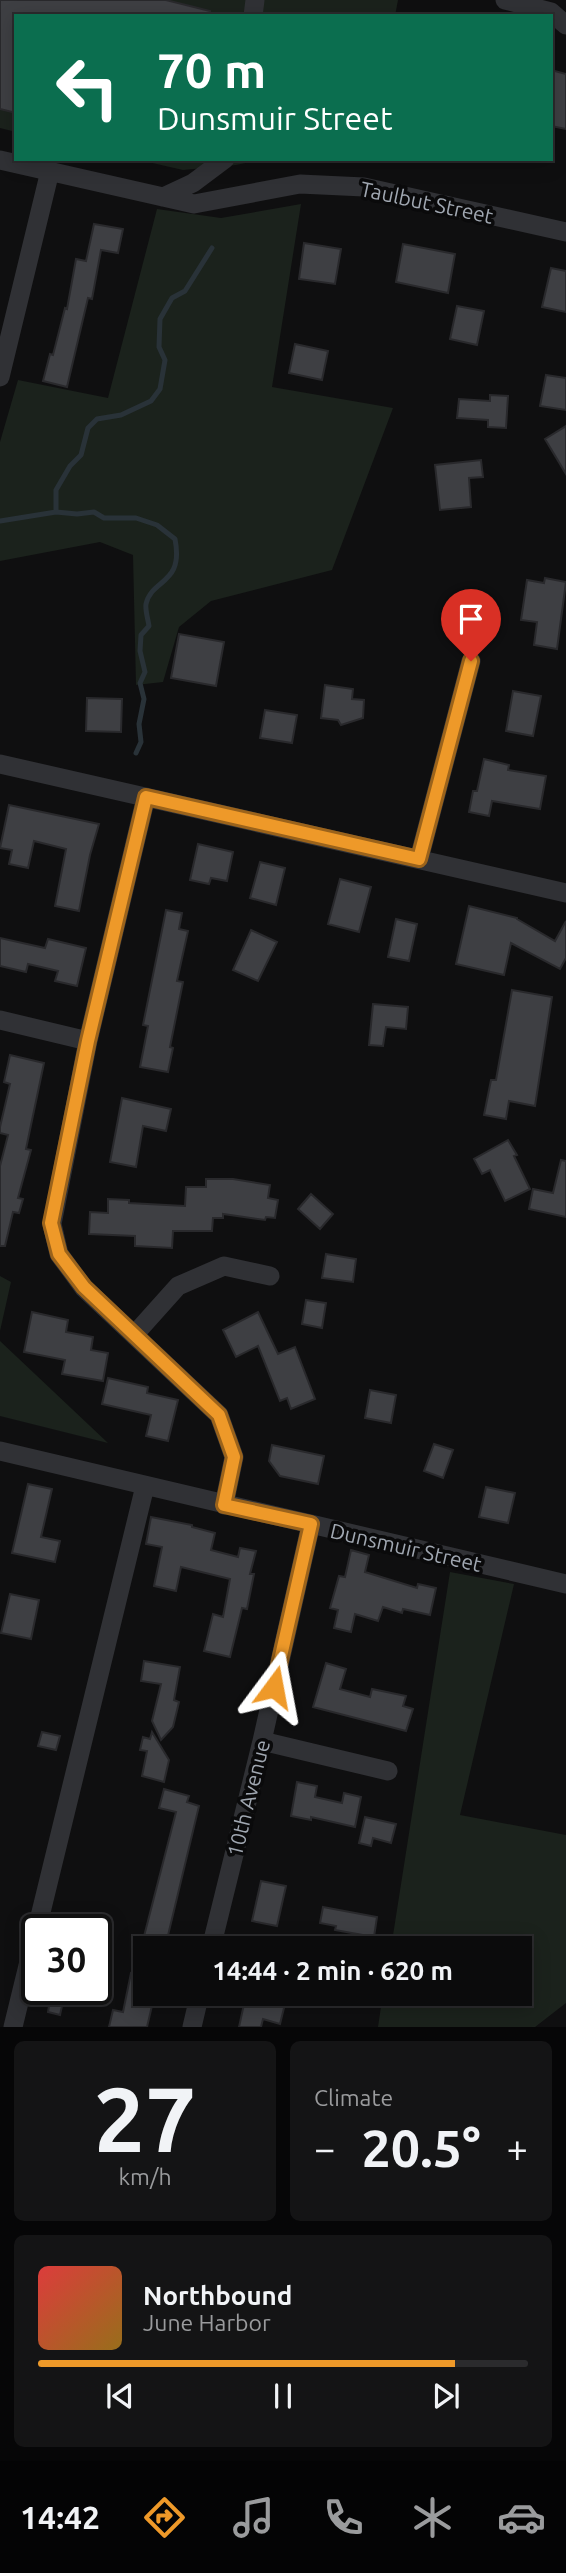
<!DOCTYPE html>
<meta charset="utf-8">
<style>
:root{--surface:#0b0b0c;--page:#141415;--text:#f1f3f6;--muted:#9a9b9d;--line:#2b2b2d;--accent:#ee9929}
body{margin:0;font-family:Ubuntu,sans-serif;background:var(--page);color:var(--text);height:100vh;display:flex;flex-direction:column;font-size:26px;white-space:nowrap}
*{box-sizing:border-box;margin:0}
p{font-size:23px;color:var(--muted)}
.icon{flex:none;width:38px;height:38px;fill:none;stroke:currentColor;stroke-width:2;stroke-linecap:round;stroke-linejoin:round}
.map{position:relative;height:2027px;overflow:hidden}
.details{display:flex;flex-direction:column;gap:14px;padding:14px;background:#060607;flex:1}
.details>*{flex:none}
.hud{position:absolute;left:14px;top:14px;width:539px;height:147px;border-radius:0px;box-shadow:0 4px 18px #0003,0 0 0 2px var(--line);background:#0b6e4f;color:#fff;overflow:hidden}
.speed{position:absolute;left:21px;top:1914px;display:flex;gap:14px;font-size:35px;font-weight:700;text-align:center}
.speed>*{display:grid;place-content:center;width:91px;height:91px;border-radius:50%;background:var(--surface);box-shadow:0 4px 18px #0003,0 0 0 2px var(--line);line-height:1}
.speed .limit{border:4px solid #111;border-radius:10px;background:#fff;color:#111}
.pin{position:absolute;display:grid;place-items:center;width:60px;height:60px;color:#fff;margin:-72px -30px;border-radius:50% 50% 50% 0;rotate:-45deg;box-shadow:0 0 7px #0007}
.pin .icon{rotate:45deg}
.me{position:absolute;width:77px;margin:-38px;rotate:13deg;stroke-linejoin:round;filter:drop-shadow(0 0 5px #0008)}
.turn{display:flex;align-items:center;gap:24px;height:147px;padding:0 28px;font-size:32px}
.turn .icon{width:91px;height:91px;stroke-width:2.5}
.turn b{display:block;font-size:49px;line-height:60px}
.big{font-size:52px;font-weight:600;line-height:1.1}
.details .card{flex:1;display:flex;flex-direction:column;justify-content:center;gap:10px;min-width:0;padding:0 24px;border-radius:10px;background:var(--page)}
.details .dial{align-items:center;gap:0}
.dial b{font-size:91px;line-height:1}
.song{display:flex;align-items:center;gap:21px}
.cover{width:84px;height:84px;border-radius:10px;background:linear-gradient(135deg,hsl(0 70% 55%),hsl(40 70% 35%))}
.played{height:7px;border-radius:4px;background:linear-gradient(90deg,var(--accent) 85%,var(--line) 85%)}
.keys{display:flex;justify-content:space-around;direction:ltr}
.heat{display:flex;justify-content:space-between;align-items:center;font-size:38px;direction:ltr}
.details .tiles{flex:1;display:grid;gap:14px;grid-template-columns:1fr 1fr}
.card:last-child{grid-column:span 2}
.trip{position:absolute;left:133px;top:1936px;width:399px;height:70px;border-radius:0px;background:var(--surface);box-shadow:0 4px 18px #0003,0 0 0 2px var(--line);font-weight:600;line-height:70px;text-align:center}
.dock{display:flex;height:112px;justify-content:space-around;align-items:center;background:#040405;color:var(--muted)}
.dock .icon{width:49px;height:49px}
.dock .active{color:var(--accent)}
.dock b{font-size:32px;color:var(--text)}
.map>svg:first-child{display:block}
</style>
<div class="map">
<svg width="566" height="2027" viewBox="0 0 566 2027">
<rect width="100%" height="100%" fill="#0f0f10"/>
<path fill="#1b221c" d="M0 0H398L395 16H16V132L0 128Z
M135 159H265L236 165 183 170Z
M301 204 272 387 393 408 332 570 211 601 179 627 163 682 136 685 133 555 100 542 0 561V442L18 380 108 398 157 209 221 218Z
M0 1276 11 1282 0 1331Z
M0 1341 108 1443 0 1416Z
M450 1572 514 1584 460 1815 566 1835V2003L535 2027H378L383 1993H520V1948H391Z"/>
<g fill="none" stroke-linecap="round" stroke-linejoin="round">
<path stroke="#293238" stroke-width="5" d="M56 512 77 514 94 512 104 518H136L157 525 175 539C184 585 152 578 146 604 145 610 148 619 149 626L141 635 140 651 145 672 140 683 144 699 139 724 141 742 136 753
M0 521 56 512V490L70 466 81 455 88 428 97 419 121 415 151 401 160 389 165 360 159 347 160 319 172 298 185 291 212 248"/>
</g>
<path fill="#3e3f43" stroke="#29292c" stroke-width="2" d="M0 0H166L210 11V16H16V113L0 109Z
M551 70 566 74V129L551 126Z
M94 224 123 229 118 253 101 250 92 299 88 298 67 387 43 381 50 354 53 355 65 308 67 309 76 259 86 261Z
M304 243 341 249 335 284 299 279Z
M403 244 455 254 448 293 396 282Z
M551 268 566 271V312L542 307Z
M457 306 484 311 477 345 450 339Z
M295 344 328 351 322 380 289 373Z
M546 375 566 378V410L540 406Z
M490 395 508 396 506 428 488 427V420L457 418 459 399 490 401Z
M566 426V474L545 439Z
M481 460 483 477 469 478 471 507 440 510 435 465Z
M545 578 566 582 557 649 534 645 537 622 521 620 527 580 544 583Z
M179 634 224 642 216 686 171 678Z
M325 685 353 689 352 699 364 700 363 718 341 725 338 720 321 718Z
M513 691 541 696 533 736 506 731Z
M87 698 122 699 121 732 86 731Z
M265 710 297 715 292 743 260 738Z
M484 759 509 765 508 770 546 776 540 809 492 801 489 816 469 812 473 791H477Z
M9 805 99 824 90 855 79 911 55 906 66 849 34 841 28 868 9 864 12 850 0 848Z
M198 844 233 852 227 881 211 878 209 884 190 880Z
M260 862 285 868 276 905 250 898Z
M340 879 371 887 359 932 328 924Z
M469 906 517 918V919L555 941 566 921V958L560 969 511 943 504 975 456 964Z
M166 910 182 913 179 929 188 931 177 981 183 982 170 1047 173 1048 168 1072 140 1067 148 1026 143 1025Z
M396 919 417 924 409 961 388 957Z
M251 930 277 942 258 981 233 970Z
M0 938 45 948 48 939 86 948 77 986 55 981 58 971 28 964 26 972 0 966Z
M512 990 552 997 535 1106 509 1101 506 1119 484 1115 491 1080H496Z
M373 1004 408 1007 406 1029 386 1027 383 1046 369 1045Z
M10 1055 44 1063 26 1149 31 1150 18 1198 23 1199 19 1213 13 1212 5 1246H0V1166L8 1135 0 1133V1127L10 1084 4 1082Z
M122 1098 171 1109 166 1131 143 1126 136 1167 110 1162Z
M508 1140 517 1155 514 1156 530 1189 505 1201 490 1170 482 1174 474 1159Z
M561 1160 566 1161V1217L529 1209 533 1189 553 1193Z
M206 1179H233L270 1185 268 1198 278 1200 275 1218 266 1217 265 1220 223 1214V1218H213L212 1231H173L172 1248 135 1246V1236L89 1234 90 1212 108 1213V1199L129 1200V1203L185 1206 186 1187H206Z
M311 1194 333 1214 320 1229 298 1209Z
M326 1254 356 1259 353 1282 322 1278Z
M306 1300 326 1303 322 1328 302 1324Z
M32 1312 68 1320 66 1332 93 1337 91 1350 108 1353 103 1381 62 1374 65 1360 24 1352Z
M258 1312 278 1354 295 1347 315 1399 291 1409 287 1398 280 1401 258 1346 236 1357 223 1330Z
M108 1378 148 1387 147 1393 178 1400 168 1441 146 1436 151 1415 102 1404Z
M370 1390 396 1395 391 1423 365 1418Z
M434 1444 453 1450 443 1478 424 1471Z
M272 1445 324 1456 318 1484 280 1476 269 1461Z
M28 1484 52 1489 41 1537 60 1541 55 1562 12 1553Z
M486 1487 515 1493 508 1523 479 1517Z
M151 1517 192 1525V1527L215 1533 211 1550 238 1557 240 1548 256 1551 250 1574H254L247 1609 242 1608 230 1657 204 1651 213 1614 223 1617 230 1579 181 1567 176 1591 154 1586 162 1547 146 1544Z
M351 1550 369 1555 365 1572 417 1588 418 1584 436 1588 430 1615 403 1609 402 1613 383 1607 378 1621 355 1614 351 1632 334 1628 338 1610 330 1608 339 1576 345 1577Z
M10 1594 39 1600 31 1639 1 1633Z
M144 1661 180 1667 174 1700 179 1702 173 1727 161 1740 152 1721 161 1684 141 1681Z
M326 1663 346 1669 340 1689 370 1697 372 1689 406 1696 403 1706 413 1709 406 1731 313 1707Z
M42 1732 60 1736 56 1750 38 1746Z
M152 1732 169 1760 164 1782 142 1776 147 1751 140 1750 143 1737 150 1739Z
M297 1782 317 1786 315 1797 342 1803 344 1793 361 1797 355 1827 311 1817V1820L291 1816Z
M164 1789 189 1796 187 1802 199 1806 165 1948H141L176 1812 159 1808Z
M365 1817 396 1824 391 1843 373 1838 371 1846 359 1843Z
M261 1881 286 1886 277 1926 252 1921Z
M323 1907 377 1917 374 1937 335 1930 336 1926 320 1923Z
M131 1973 145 1976V1993H155L147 2027H109L113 2010 123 2012Z
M51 1994 64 1997 60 2015 48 2012Z
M246 1995 285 2004 280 2024 263 2019 261 2027H239Z"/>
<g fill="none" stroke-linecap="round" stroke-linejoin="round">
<path stroke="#303135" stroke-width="19" d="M505 0 551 12 566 25
M253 16 255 0
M0 160 194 204 300 184 364 187 566 232
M163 197 193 183 225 159
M0 377 50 171
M0 764 566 893
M146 797 88 1041 52 1224 59 1254 84 1288 219 1415 234 1457 224 1505
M419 859 471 661
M0 1020 88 1041
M135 1334 178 1286 224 1266 270 1276
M0 1451 566 1584
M262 1741 388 1771
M211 1948 262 1741 311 1524
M13 2027 145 1486
M192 2027 200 1993"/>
</g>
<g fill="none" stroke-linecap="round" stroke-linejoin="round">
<g stroke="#9b631b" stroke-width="18">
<path id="route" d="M274 1687 311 1524 224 1505 234 1457 219 1415 84 1287 59 1254 51 1223 88 1041 146 797 419 859 471 661"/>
</g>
<use href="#route" stroke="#ee9929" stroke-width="12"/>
</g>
<g text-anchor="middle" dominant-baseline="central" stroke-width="7" stroke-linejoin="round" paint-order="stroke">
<g font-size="21" fill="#a0a7b1" stroke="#0a0a0b">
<text transform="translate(427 202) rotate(12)">Taulbut Street</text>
<text transform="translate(406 1547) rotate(13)">Dunsmuir Street</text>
<text transform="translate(248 1798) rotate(-76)">10th Avenue</text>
</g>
</g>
</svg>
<div class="speed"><div class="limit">30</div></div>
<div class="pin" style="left:471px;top:661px;background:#d93025"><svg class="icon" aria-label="arrive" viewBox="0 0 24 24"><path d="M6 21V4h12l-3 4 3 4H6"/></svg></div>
<svg class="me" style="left:274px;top:1687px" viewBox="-20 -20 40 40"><path d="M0-17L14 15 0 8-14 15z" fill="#ee9929" stroke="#fff" stroke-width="4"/></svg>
<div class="trip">14:44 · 2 min · 620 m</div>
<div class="hud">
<div class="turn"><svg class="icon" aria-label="left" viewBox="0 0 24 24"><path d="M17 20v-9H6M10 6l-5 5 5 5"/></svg><div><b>70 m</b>Dunsmuir Street</div></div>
</div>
</div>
<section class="details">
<div class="tiles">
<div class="card dial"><b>27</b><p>km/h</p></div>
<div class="card"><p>Climate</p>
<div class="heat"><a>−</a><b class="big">20.5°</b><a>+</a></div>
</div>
<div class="card">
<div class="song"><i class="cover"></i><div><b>Northbound</b><p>June Harbor</p></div></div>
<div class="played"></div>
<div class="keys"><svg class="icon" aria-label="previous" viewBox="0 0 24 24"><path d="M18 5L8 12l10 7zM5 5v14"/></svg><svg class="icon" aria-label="pause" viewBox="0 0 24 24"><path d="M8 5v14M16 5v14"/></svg><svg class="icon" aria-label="next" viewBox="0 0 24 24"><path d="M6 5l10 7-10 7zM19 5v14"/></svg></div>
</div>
</div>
</section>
<nav class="dock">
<b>14:42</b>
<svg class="icon active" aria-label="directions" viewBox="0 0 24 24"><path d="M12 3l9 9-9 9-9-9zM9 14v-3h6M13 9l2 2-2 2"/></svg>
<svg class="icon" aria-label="music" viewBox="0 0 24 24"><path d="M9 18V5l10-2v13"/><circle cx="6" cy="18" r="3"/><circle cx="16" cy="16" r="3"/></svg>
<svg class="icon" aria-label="phone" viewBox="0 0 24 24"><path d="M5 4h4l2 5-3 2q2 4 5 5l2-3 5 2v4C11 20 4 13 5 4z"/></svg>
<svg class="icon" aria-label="climate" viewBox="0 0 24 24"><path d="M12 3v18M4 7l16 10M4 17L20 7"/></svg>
<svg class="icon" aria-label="car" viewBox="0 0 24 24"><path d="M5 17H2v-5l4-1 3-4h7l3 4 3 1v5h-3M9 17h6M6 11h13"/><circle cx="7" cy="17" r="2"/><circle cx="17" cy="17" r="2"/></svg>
</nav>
